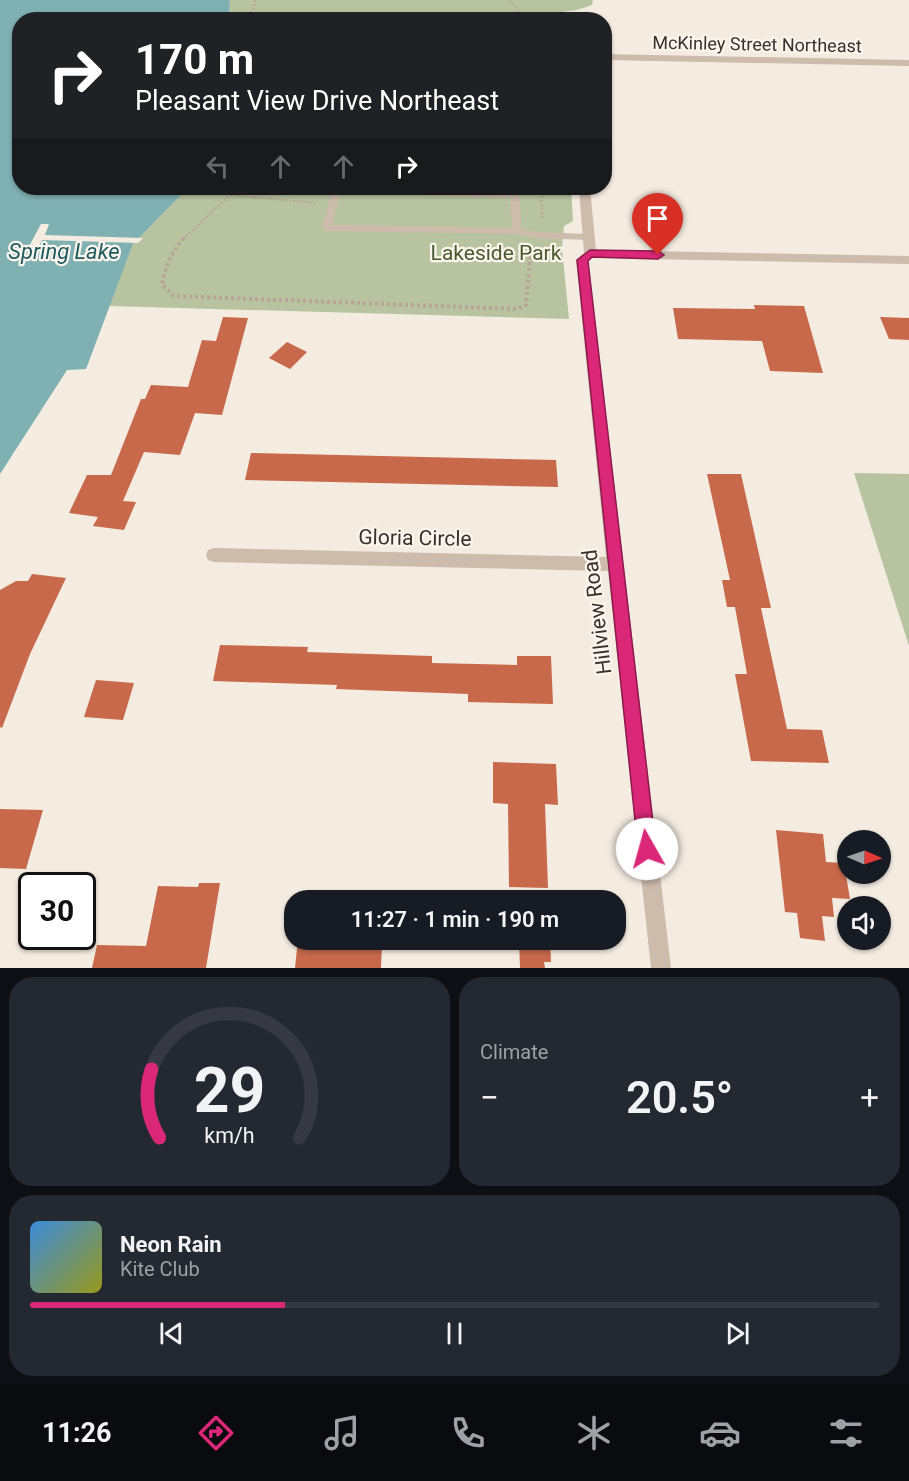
<!DOCTYPE html>
<meta charset="utf-8">
<style>
:root{--surface:#171b24;--page:#242831;--text:#f1f3f6;--muted:#9ea1a6;--line:#363941;--accent:#db2777}
body{margin:0;font-family:Roboto,sans-serif;background:var(--page);color:var(--text);height:100vh;display:flex;flex-direction:column;font-size:22px;white-space:nowrap}
*{box-sizing:border-box;margin:0}
p{font-size:20px;color:var(--muted)}
.icon{flex:none;width:33px;height:33px;fill:none;stroke:currentColor;stroke-width:2;stroke-linecap:round;stroke-linejoin:round}
.map{position:relative;height:968px;overflow:hidden}
.panel{display:flex;flex-direction:column;gap:9px;padding:9px;background:#0d0f14;flex:1}
.panel>*{flex:none}
.guide{position:absolute;left:12px;top:12px;width:600px;height:183px;border-radius:24px;box-shadow:0 2px 4px #0004;background:#202124;color:#fff;overflow:hidden}
.needle{width:39px;rotate:92deg}
.fabs{position:absolute;left:837px;top:830px;display:grid;gap:12px}
.fabs a{display:grid;place-items:center;width:54px;height:54px;border-radius:50%;background:var(--surface);box-shadow:0 2px 4px #0004;font-size:30px}
.speed{position:absolute;left:18px;top:872px;display:flex;gap:12px;font-size:30px;font-weight:700;text-align:center}
.speed>*{display:grid;place-content:center;width:78px;height:78px;border-radius:50%;background:var(--surface);box-shadow:0 2px 4px #0004;line-height:1}
.speed .limit{border:3px solid #111;border-radius:9px;background:#fff;color:#111}
.pin{position:absolute;display:grid;place-items:center;width:51px;height:51px;color:#fff;margin:-62px -26px;border-radius:50% 50% 50% 0;rotate:-45deg;box-shadow:0 0 6px #0007}
.pin .icon{rotate:45deg}
.me{position:absolute;width:66px;margin:-33px;rotate:353deg;stroke-linejoin:round;filter:drop-shadow(0 0 4px #0008)}
.turn{display:flex;align-items:center;gap:21px;height:126px;padding:0 24px;font-size:27px}
.turn .icon{width:78px;height:78px;stroke-width:2.5}
.turn b{display:block;font-size:42px;line-height:51px}
.lanes{display:flex;align-items:center;height:57px;padding:0 24px;background:#0003;justify-content:center;gap:30px;direction:ltr}
.lanes .off{opacity:.35}
.big{font-size:45px;font-weight:600;line-height:1.1}
.panel .card{flex:1;display:flex;flex-direction:column;justify-content:center;gap:9px;min-width:0;padding:0 21px;border-radius:24px;background:var(--page)}
.panel .dial{align-items:center;gap:0}
.dial svg{height:156px;overflow:visible;fill:none;stroke:var(--line);stroke-width:7;stroke-linecap:round;text-anchor:middle}
.dial text{fill:var(--text);stroke:none}
.song{display:flex;align-items:center;gap:18px}
.cover{width:72px;height:72px;border-radius:9px;background:linear-gradient(135deg,hsl(210 70% 55%),hsl(60 70% 35%))}
.played{height:6px;border-radius:3px;background:linear-gradient(90deg,var(--accent) 30%,var(--line) 30%)}
.keys{display:flex;justify-content:space-around;direction:ltr}
.heat{display:flex;justify-content:space-between;align-items:center;font-size:33px;direction:ltr}
.panel .tiles{flex:1;display:grid;gap:9px;grid-template-columns:1fr 1fr}
.card:last-child{grid-column:span 2}
.trip{position:absolute;left:284px;top:890px;width:342px;height:60px;border-radius:24px;background:var(--surface);box-shadow:0 2px 4px #0004;font-weight:600;line-height:60px;text-align:center}
.dock{display:flex;height:96px;justify-content:space-around;align-items:center;background:#090b0e;color:var(--muted)}
.dock .icon{width:42px;height:42px}
.dock .current{color:var(--accent)}
.dock b{font-size:27px;color:var(--text)}
.map>svg:first-child{display:block}
</style>
<div class="map">
<svg width="909" height="968" viewBox="0 0 909 968">
<rect width="100%" height="100%" fill="#f4ebe1"/>
<path fill="#b8c4a0" d="M230 0H593L592 5 577 10 553 13 554 19 229 20Z
M188 188H571L573 221 564 226 562 248 569 319 109 306 133 244Z
M854 473 909 474V646Z"/>
<path fill="#7fb0b2" d="M0 0H230L229 19 20 20V188H188L133 244 86 369 67 370 0 474Z"/>
<path fill="#f4ebe1" d="M41 224H49L45 235 143 238 138 243 42 240 37 250H27Z"/>
<path fill="#c8694b" d="M754 305 804 306 823 373 770 371 762 341 678 339 673 308 755 309Z
M223 317 248 318 222 415 195 413 180 455 144 452 123 501 136 502 124 530 93 526 98 517 69 513 87 475H111L141 399H145L151 385 188 387 202 340 216 341Z
M880 317 909 318V340L889 339Z
M287 342 307 352 290 369 269 358Z
M251 453 556 460 558 487 245 480Z
M707 474H741L771 608H761L787 729 822 730 829 763 751 761 735 674H747L735 607H727L722 580H730Z
M32 574 66 578 30 654 2 728 0 727V590L16 581H28Z
M220 645 308 647 307 652 432 656V663L517 665V656H551L553 704 468 702V694L336 689 337 685 213 681Z
M96 680 134 683 123 720 84 717Z
M493 762 556 764 558 805 545 804 548 888 509 887 508 804 493 803Z
M0 809 43 810 26 869 0 868Z
M776 830 823 834 826 862 844 863 850 899 832 898 834 917 822 916 825 941 800 938 797 913 785 912Z
M199 883H220L206 968H92L97 945 146 946 158 886 198 887Z
M298 939H340V943L382 944 381 968H295Z
M519 939H550L551 962H544L545 968H520Z"/>
<g fill="none" stroke-linecap="round" stroke-linejoin="round">
<path stroke="#b9a596" stroke-width="2" stroke-dasharray="2 2" stroke-linecap="butt" d="M510 0 524 20
M248 20 252 16 255 0
M541 188 542 220
M183 239 230 195 316 203"/>
<path stroke="#b9a596" stroke-width="4" stroke-dasharray="3 3" stroke-linecap="butt" d="M184 238C172 252 165 266 162 285L174 296 516 309 526 305 531 249"/>
<path fill="#cdbbac" fill-rule="evenodd" d="M333 188 514 192 519 195 522 229 537 232 588 234 593 237 588 240 537 238 517 234 327 231 322 228ZM340 193 510 198 512 228 332 225Z"/>
<path fill="#cdbbac" fill-rule="evenodd" d="M604 54 909 60V66L604 60Z
M579 188H590L596 250 909 256V264L593 258 588 261 671 968H651L608 571 214 562 208 560 206 555 208 550 214 548 606 557 576 260 584 253Z"/>
</g>
<path fill="#db2777" stroke="#8e194d" stroke-width="1.5" d="M590 250 658 251 664 255 658 259 592 257 588 261 656 849 653 855 647 858 641 855 638 849 577 260Z"/>
<g text-anchor="middle" dominant-baseline="central" stroke-width="4.5" stroke-linejoin="round" paint-order="stroke">
<g font-size="18" fill="#3b302b" stroke="#fbf5ee">
<text transform="translate(757 44) rotate(1)">McKinley Street Northeast</text>
</g>
<g font-size="21" fill="#4a5a2e" stroke="#fbf5ee">
<text x="496" y="253">Lakeside Park</text>
</g>
<g font-size="21" fill="#3b302b" stroke="#fbf5ee">
<text transform="translate(415 538) rotate(1)">Gloria Circle</text>
<text transform="translate(597 612) rotate(-97)">Hillview Road</text>
</g>
<g font-size="22" font-style="italic" fill="#1f5a5e" stroke="#fbf5ee">
<text x="64" y="251">Spring Lake</text>
</g>
</g>
</svg>
<div class="fabs">
<a><svg class="needle" viewBox="-14 -14 28 28"><path d="M0-13l5 13h-10z" fill="#e53935"/><path d="M0 13l5-13h-10z" fill="#9ea1a6"/></svg></a>
<a><svg class="icon" aria-label="sound" viewBox="0 0 24 24"><path d="M4 9h4l5-4v14l-5-4H4zM17 9q2 3 0 6"/></svg></a>
</div>
<div class="speed"><div class="limit">30</div></div>
<div class="pin" style="left:658px;top:255px;background:#d93025"><svg class="icon" aria-label="arrive" viewBox="0 0 24 24"><path d="M6 21V4h12l-3 4 3 4H6"/></svg></div>
<svg class="me" style="left:647px;top:849px" viewBox="-20 -20 40 40"><circle r="19" fill="#fff"/><path d="M0-13L10 11 0 6-10 11z" fill="#db2777"/></svg>
<div class="trip">11:27 · 1 min · 190 m</div>
<div class="guide">
<div class="turn"><svg class="icon" aria-label="right" viewBox="0 0 24 24"><path d="M7 20v-9h11M14 6l5 5-5 5"/></svg><div><b>170 m</b>Pleasant View Drive Northeast</div></div>
<div class="lanes"><svg class="icon off" aria-label="left" viewBox="0 0 24 24"><path d="M17 20v-9H6M10 6l-5 5 5 5"/></svg><svg class="icon off" aria-label="ahead" viewBox="0 0 24 24"><path d="M12 20V5M6 11l6-6 6 6"/></svg><svg class="icon off" aria-label="ahead" viewBox="0 0 24 24"><path d="M12 20V5M6 11l6-6 6 6"/></svg><svg class="icon" aria-label="right" viewBox="0 0 24 24"><path d="M7 20v-9h11M14 6l5 5-5 5"/></svg></div>
</div>
</div>
<section class="panel">
<div class="tiles">
<div class="card dial"><svg viewBox="0 0 100 80">
<path d="M14 69A42 42 0 1 1 86 69"/>
<path d="M14 69A42 42 0 0 1 10 34" stroke="#db2777"/>
<text x="50" y="56" font-size="32" font-weight="700">29</text>
<text x="50" y="72" font-size="11">km/h</text>
</svg></div>
<div class="card"><p>Climate</p>
<div class="heat"><a>−</a><b class="big">20.5°</b><a>+</a></div>
</div>
<div class="card">
<div class="song"><i class="cover"></i><div><b>Neon Rain</b><p>Kite Club</p></div></div>
<div class="played"></div>
<div class="keys"><svg class="icon" aria-label="previous" viewBox="0 0 24 24"><path d="M18 5L8 12l10 7zM5 5v14"/></svg><svg class="icon" aria-label="pause" viewBox="0 0 24 24"><path d="M8 5v14M16 5v14"/></svg><svg class="icon" aria-label="next" viewBox="0 0 24 24"><path d="M6 5l10 7-10 7zM19 5v14"/></svg></div>
</div>
</div>
</section>
<nav class="dock">
<b>11:26</b>
<svg class="icon current" aria-label="directions" viewBox="0 0 24 24"><path d="M12 3l9 9-9 9-9-9zM9 14v-3h6M13 9l2 2-2 2"/></svg>
<svg class="icon" aria-label="music" viewBox="0 0 24 24"><path d="M9 18V5l10-2v13"/><circle cx="6" cy="18" r="3"/><circle cx="16" cy="16" r="3"/></svg>
<svg class="icon" aria-label="phone" viewBox="0 0 24 24"><path d="M5 4h4l2 5-3 2q2 4 5 5l2-3 5 2v4C11 20 4 13 5 4z"/></svg>
<svg class="icon" aria-label="climate" viewBox="0 0 24 24"><path d="M12 3v18M4 7l16 10M4 17L20 7"/></svg>
<svg class="icon" aria-label="car" viewBox="0 0 24 24"><path d="M5 17H2v-5l4-1 3-4h7l3 4 3 1v5h-3M9 17h6M6 11h13"/><circle cx="7" cy="17" r="2"/><circle cx="17" cy="17" r="2"/></svg>
<svg class="icon" aria-label="filters" viewBox="0 0 24 24"><path d="M4 7h16M4 17h16"/><circle cx="9" cy="7" r="2"/><circle cx="15" cy="17" r="2"/></svg>
</nav>
